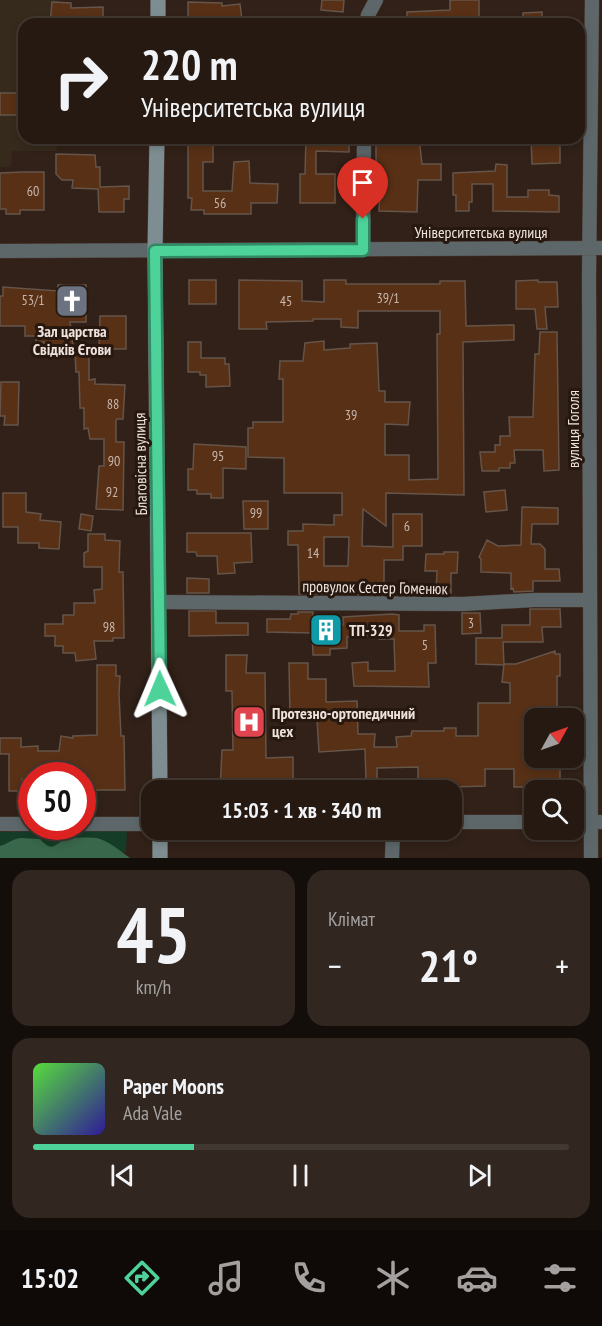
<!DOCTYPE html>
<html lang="uk">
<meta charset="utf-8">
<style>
:root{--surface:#251912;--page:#312620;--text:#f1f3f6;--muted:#a3a09f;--line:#423832;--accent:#4dd39a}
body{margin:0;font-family:"PT Sans Narrow",sans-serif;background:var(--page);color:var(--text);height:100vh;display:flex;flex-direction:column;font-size:22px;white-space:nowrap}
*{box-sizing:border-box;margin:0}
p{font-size:20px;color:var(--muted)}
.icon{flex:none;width:33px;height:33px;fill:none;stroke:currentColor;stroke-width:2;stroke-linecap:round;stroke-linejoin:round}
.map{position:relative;height:858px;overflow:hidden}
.details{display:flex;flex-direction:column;gap:12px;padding:12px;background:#140e0a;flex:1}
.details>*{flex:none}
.top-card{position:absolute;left:18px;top:18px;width:567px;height:126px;border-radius:18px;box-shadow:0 3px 9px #0003,0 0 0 2px var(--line);background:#251912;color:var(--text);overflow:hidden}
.needle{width:39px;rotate:50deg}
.tools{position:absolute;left:524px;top:708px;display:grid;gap:12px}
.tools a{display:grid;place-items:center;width:60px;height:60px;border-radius:12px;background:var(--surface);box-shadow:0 3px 9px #0003,0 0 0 2px var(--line);font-size:30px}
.speed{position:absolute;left:18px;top:762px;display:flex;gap:12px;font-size:30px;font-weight:700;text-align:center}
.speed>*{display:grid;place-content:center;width:78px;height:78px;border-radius:50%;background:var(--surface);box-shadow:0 3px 9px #0003,0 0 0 2px var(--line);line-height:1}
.speed .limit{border:9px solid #d22;background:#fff;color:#111}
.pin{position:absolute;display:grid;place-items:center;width:51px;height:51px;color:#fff;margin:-62px -26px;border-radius:50% 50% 50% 0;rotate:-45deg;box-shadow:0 0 6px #0007}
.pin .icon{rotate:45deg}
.me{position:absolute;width:66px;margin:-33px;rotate:359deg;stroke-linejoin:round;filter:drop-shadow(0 0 4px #0008)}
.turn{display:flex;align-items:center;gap:21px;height:126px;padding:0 24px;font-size:27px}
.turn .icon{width:78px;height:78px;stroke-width:2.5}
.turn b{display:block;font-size:42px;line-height:51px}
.big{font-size:45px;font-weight:700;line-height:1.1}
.details .tile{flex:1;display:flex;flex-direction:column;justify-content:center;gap:9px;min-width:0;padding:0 21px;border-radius:18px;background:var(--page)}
.details .dial{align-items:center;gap:0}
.dial b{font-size:78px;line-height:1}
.song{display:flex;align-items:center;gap:18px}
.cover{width:72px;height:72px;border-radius:9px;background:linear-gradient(135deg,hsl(110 70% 55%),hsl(250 70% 35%))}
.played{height:6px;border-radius:3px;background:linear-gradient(90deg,var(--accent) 30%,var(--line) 30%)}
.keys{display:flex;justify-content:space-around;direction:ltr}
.heat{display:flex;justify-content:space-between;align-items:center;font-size:33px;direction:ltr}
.details .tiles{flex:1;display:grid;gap:12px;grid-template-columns:1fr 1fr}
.tile:last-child{grid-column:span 2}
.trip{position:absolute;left:141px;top:780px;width:321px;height:60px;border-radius:18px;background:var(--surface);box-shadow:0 3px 9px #0003,0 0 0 2px var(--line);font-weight:700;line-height:60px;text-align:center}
.dock{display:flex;height:96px;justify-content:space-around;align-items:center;background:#0f0a07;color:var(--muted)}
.dock .icon{width:42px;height:42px}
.dock .on{color:var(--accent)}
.dock b{font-size:27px;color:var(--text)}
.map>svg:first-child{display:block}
</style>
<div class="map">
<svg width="602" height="858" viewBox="0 0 602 858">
<rect width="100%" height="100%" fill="#312118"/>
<path fill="#362a1c" d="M0 0H58V2H51L50 24H24V138H56L57 151H12L11 167H0Z"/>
<path fill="#143c26" d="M124 831 127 832 126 852H0V832Z"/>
<path fill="#39674b" d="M22 838 40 839C51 851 53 847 63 840 68 837 91 837 97 838 109 841 120 851 130 858H0V846C8 844 13 838 22 838Z"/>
<path fill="#573016" stroke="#665449" stroke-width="1.5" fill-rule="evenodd" d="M322 0H344L343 12 321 10Z
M450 0H479V24H407V12L450 10Z
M52 2 71 3V8L103 7V24H50Z
M188 2 222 3V6L240 4 242 20 188 21Z
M542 12V24H523V13Z
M0 93H24V115H0Z
M306 138H349V152L316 151V174H335V203H300V174H305Z
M376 138H419L422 164H441V180H418L417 212 379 211 381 172H376Z
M531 138H560V163L532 164Z
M188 143H213V162H203V191H232L234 162 249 161 250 183 278 184 277 203H251V214H204V210H191L192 198H188Z
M56 154 95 155 96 167H100V187L129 186V199H124V212H99L98 189 72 188 73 180H62L56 174Z
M496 164 507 165V197H528V190H549V195L559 196V212L493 211V184H472V202H469V211H456V195H453V173L495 171Z
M22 172H44V210H20V214H6V209H0V173Z
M189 280H216V304H189Z
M239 280 302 281V301L324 302V280H346V284H440V281H465L466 326 514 325V340L463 342 464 495 386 493V526L363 509 362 546 393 547V514H422V546H403V560H384V585H392V595L299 594 298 545H288V531H303V524L334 525V515H342V493H284V458L248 457V428H253V422H283V379H279L280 361H303L305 343 324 341V350L350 348V344L377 343 379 391H385V402H410L408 425 385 424V455H409V480L438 479 437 334H440V311H358V328L341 327V319H313V321L266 322 267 329H239ZM324 537H349L348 566H324Z
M538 280V282H557L558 307H545L547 329H537L535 309H516V281Z
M58 285H86V322H70L74 352 43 350 44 342H36V336H25V326H0V296H3V287L58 291Z
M100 316H126V349H99Z
M540 332H557L559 470 544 471 543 450H514L515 463H510V468H499V471H482L480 452H495V445H500V436H510L509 417H533L535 354H539Z
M188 342H201V358H225V364H229L230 386 206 387V375H200V372H188Z
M75 353H89V380L95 379V384L125 385 123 419H117L116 421V442H124L123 510 96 509 99 466H104V439H90L88 428 84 429V408H80L79 372H76Z
M1 382H19L18 425H4L5 416H0Z
M194 444 246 447V469L223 468V498H211V494H197V490H188V469H193Z
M505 490 507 510 486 512 484 492Z
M3 493H26V512L41 514 40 520 61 522 59 549 39 548V543H18V527H3Z
M243 501H268V529H244Z
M522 507 558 508V524H532L531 544H540L545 549V569H559L560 581H533V591L514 592 513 588 511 589V573L481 572V559L479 557 487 540 498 546 521 545Z
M81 514 93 516 91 531 79 529Z
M187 533H251L252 562 234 563 235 573 218 574 217 556H197L196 552H187Z
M88 534H105V540L120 541 119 572H123L124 638H113V641H94L96 659 76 661 75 653H63V646H55V636H45V624H63V615H74V603H95L94 590 102 589V567H84V553L88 551Z
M444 552H458L457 573H451V593L436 592 437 571H425L426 554H444Z
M187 578 209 579V593H187Z
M530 609H560L561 627H542L543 642H503L504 665 476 664V638H502V625H530Z
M189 611H216V623H248V635L189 636Z
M298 612H313L312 627 343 625V617L392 614 399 615V631H424V625H435L436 663H428L429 687 354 686 352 663 368 662V671H395L394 639H379L378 635 347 637V648L330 649V655H313L312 630V633L267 632V619H290L291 614H298Z
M462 613H480L481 633 462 634Z
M555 651V654H560V676H557V718H534V758H542V769H560V787H514V769H485V786L418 788V767L377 768V781H366L365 749 319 752 317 720H314V717H290L289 663H308V679H326V702L357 701 358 734H375L374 747H397L396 737 411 736 412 731H444V728H456V736H478V703H510V683L502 682 504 664H516Z
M226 655H247L246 673H265L266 758 293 757V790H220L222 750H233L232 691H226Z
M97 665H116V676H120L119 694 121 736H124L125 790H82V776H26V779H22V791H9V754H0V738H21V747L38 746V751H59L61 736 73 738V736L97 735Z"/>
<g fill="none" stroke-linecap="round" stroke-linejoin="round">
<g stroke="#4b3c34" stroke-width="15">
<path id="minor" d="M366 24 368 15 376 0
M363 250 364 138
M0 251 602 248
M159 602 463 604 534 600H590
M452 822H534
M573 822H602
M0 824H32
M82 824H152
M392 858 393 830
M591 858 589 277 592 0"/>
</g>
<g stroke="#4b3c34" stroke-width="16">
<path id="secondary" d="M158 24V0
M157 138 155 251 160 790
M160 858V830"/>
</g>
<use href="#minor" stroke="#5d676a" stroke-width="14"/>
<use href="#secondary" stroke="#7d8d91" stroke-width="15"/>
</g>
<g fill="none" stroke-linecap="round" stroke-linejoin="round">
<g stroke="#328964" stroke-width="15">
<path id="route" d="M160 689 155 251 363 250V219"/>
</g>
<use href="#route" stroke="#4dd39a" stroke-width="10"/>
</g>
<defs>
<g id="church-square" transform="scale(1.725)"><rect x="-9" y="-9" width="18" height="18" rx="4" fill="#6b7280" stroke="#27180f"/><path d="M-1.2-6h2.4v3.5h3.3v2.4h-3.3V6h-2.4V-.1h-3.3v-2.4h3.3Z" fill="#fff"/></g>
<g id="building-square" transform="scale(1.725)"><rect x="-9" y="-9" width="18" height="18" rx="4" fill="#0f9aa8" stroke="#27180f"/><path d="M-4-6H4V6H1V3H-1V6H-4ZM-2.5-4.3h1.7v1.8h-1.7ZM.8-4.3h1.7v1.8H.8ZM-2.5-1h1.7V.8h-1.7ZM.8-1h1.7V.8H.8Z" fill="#fff"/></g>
<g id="hospital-square" transform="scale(1.725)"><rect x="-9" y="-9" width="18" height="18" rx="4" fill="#e0444e" stroke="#27180f"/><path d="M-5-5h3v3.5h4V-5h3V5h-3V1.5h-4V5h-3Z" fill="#fff"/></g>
</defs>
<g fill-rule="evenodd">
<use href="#church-square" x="72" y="301"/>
<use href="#building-square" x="326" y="630"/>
<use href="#hospital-square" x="249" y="722"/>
</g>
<g text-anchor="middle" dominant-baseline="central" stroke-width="6" stroke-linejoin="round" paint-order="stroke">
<g font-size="14" fill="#c8b6ab">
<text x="33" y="191">60</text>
<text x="220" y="203">56</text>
<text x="388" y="298">39/1</text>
<text x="33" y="300">53/1</text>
<text x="286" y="301">45</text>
<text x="113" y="404">88</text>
<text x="351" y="415">39</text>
<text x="218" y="456">95</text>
<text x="114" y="461">90</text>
<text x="112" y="492">92</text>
<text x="256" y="513">99</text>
<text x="407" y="526">6</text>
<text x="313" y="553">14</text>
<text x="471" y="623">3</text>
<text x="109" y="627">98</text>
<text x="425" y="645">5</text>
</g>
<g font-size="16" fill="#eee2dd" stroke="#27180f">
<text x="481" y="232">Університетська вулиця</text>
<text transform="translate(573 429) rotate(-90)">вулиця Гоголя</text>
<text transform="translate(140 464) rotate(-91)">Благовісна вулиця</text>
<text transform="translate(375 587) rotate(1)">провулок Сестер Гоменюк</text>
</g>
<g font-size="16" font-weight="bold" fill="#eee2dd" stroke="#27180f" text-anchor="start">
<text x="72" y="331" text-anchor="middle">Зал царства<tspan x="72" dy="18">Свідків Єгови</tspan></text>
<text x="349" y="630">ТП-329</text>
<text x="272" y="713">Протезно-ортопедичний<tspan x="272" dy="18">цех</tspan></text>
</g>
</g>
</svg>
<div class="tools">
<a><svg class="needle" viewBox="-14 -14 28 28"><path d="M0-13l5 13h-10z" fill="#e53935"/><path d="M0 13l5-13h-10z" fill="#a3a09f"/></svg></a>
<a><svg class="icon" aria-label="search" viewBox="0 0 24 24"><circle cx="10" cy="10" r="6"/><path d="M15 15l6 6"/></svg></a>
</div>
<div class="speed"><div class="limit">50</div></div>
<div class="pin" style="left:363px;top:219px;background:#d93025"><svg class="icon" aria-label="arrive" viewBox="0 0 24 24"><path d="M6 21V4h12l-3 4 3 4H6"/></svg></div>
<svg class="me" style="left:160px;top:689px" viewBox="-20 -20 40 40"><path d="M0-17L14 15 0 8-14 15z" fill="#4dd39a" stroke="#fff" stroke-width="4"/></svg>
<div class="trip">15:03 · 1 хв · 340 m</div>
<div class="top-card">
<div class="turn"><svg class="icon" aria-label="right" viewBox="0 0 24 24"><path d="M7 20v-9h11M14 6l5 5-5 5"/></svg><div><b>220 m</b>Університетська вулиця</div></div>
</div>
</div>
<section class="details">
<div class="tiles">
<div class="tile dial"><b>45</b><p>km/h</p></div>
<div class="tile"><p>Клімат</p>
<div class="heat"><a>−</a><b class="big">21°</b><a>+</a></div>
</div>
<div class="tile">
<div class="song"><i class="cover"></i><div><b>Paper Moons</b><p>Ada Vale</p></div></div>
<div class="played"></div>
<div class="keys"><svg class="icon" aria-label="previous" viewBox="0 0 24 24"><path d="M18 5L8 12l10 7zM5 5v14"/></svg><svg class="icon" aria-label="pause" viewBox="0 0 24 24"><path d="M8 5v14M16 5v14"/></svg><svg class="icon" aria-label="next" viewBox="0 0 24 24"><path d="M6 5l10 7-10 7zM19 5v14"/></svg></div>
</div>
</div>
</section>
<nav class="dock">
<b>15:02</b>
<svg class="icon on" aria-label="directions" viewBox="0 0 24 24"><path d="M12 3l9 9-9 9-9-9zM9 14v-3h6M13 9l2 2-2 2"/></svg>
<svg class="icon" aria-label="music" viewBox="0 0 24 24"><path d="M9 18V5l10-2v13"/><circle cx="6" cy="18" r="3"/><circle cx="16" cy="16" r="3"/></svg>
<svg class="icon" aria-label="phone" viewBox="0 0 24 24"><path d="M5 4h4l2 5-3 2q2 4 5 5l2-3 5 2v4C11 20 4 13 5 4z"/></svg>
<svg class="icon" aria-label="climate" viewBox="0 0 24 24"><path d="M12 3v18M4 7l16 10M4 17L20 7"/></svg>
<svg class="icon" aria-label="car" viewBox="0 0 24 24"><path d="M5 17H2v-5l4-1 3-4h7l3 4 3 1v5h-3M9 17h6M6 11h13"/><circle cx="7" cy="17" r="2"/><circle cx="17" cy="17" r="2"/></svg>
<svg class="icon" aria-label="filters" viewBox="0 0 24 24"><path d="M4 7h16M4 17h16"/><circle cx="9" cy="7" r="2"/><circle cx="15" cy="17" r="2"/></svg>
</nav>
